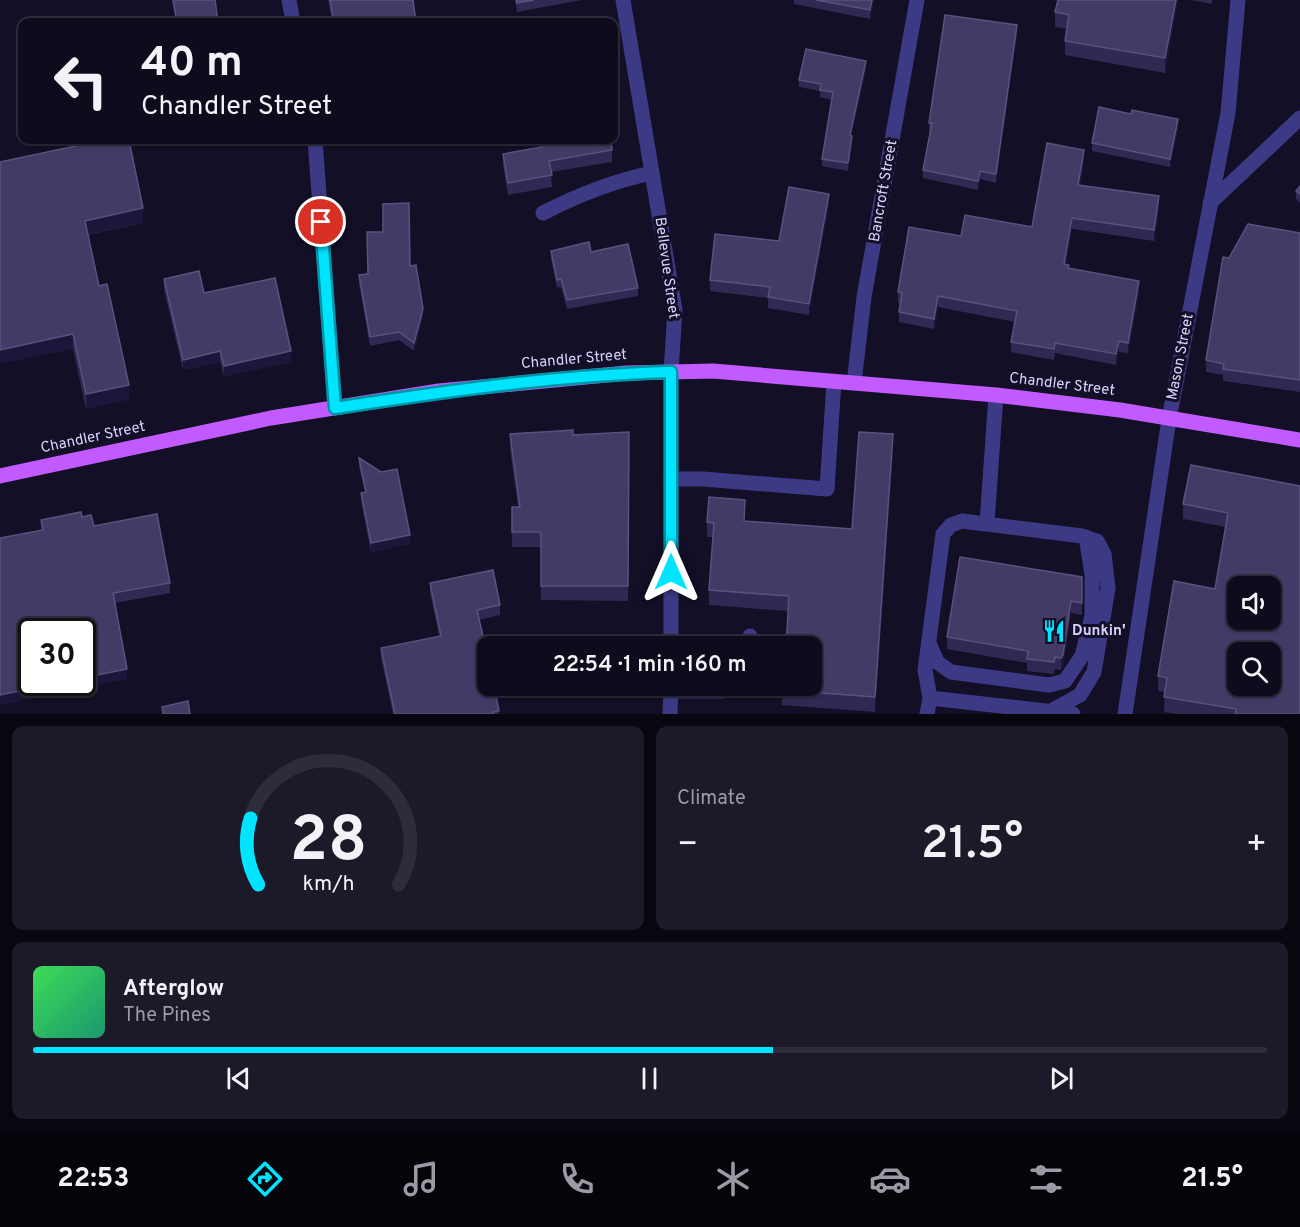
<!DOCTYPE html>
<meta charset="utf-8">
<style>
:root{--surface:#0e0b1c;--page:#1c1929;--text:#f1f3f6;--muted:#9b9ba3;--line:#2e2b3b;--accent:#00e5ff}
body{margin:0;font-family:Overpass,sans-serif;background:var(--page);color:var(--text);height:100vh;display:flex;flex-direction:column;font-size:22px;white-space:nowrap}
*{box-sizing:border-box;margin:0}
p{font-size:20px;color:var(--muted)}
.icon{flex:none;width:33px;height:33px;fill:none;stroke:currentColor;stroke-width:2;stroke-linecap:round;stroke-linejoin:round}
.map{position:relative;height:714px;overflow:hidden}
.details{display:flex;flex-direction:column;gap:12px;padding:12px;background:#08060f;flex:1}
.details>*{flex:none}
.guide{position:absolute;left:18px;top:18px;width:600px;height:126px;border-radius:12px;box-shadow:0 2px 4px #0004,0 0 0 2px var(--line);background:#0e0b1c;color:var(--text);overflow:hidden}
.fabs{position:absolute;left:1227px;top:576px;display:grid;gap:12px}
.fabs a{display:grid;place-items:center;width:54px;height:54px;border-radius:12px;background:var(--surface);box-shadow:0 2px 4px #0004,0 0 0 2px var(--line);font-size:30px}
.speed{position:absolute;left:18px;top:618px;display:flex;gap:12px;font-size:30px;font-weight:700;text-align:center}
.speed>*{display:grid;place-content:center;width:78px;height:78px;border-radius:50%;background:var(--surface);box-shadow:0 2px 4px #0004,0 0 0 2px var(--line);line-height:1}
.speed .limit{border:3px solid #111;border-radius:9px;background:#fff;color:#111}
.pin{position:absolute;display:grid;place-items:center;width:51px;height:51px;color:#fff;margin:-26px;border:3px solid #fff;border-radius:50%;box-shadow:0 2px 6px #0007}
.me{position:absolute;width:66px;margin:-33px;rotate:0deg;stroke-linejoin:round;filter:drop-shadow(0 0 4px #0008)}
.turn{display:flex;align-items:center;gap:21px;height:126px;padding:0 24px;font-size:27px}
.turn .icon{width:78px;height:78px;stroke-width:2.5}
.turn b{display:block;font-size:42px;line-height:51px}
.big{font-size:45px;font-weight:600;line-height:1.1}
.details .tile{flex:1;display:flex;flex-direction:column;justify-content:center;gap:9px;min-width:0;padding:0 21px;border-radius:12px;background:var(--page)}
.details .dial{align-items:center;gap:0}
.dial svg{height:156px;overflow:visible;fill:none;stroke:var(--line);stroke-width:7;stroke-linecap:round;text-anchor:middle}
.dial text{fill:var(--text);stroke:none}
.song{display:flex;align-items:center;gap:18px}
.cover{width:72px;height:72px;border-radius:9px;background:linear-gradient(135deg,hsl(130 70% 55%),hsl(160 70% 35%))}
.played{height:6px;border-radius:3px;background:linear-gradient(90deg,var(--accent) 60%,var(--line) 60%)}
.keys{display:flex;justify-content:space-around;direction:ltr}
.heat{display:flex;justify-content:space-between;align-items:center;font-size:33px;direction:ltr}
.details .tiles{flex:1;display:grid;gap:12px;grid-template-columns:1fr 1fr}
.tile:last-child{grid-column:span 2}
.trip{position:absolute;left:477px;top:636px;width:345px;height:60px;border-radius:12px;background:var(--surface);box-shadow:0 2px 4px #0004,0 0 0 2px var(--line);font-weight:600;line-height:60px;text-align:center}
.tabs{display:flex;height:96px;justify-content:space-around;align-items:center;background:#06040b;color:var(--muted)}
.tabs .icon{width:42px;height:42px}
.tabs .on{color:var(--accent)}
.tabs b{font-size:27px;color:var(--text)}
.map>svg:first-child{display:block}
</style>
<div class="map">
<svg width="1300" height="714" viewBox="0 0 1300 714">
<rect width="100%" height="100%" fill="#130f26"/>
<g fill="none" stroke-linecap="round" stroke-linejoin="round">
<path stroke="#3d3a85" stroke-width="15" d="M543 213C578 195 613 181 652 173
M671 479H703L827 489 834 381
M987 523 996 395
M929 643 937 662 951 672 1049 685 1065 681 1082 656 1092 616V574L1086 537
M749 646 750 636
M671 691H722L740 686
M930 698 1073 714
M927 714 930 698 925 670 943 534 951 525 962 521 1082 536 1097 541 1104 554 1108 588 1094 672 1080 695 1049 712"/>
<path stroke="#3d3a85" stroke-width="15" d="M289 0 293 22
M623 0 675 310 671 372V646
M315 140 335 408
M1210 203 1300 118
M854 383 864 297 917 0
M670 714 671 686
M1125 714 1169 419 1228 113 1238 0"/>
<path stroke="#c25bff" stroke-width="15" d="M0 476 271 418 439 391 627 373 713 371 996 395 1120 410 1300 440"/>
</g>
<path fill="#312854" d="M172 0H215L218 22H176Z
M328 0H413L416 22H332Z
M515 0H582L517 12Z
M794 0H874L870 19 794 4Z
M1058 0H1178L1165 73 1065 55V41L1067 29 1055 27V12Z
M1191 0H1212V4Z
M1017 33 996 183 980 179 978 190 923 178V170L930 131H929V123Z
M866 69 851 136 852 143 848 171 822 166V159L832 100 820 97V91L799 87V80Z
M1178 128 1170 167 1092 151V143Z
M539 140H611L612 150V162L551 172 552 187 508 195 503 166V154L540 147Z
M1084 161 1080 185 1159 206 1154 241 1072 229 1066 264 1069 268 1139 292 1128 353 1119 352 1116 365 1055 353 1054 360 1011 352V342L1015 322 938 307 934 329 899 322V312L900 303H898V292L961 236 1032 227Z
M0 162 143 223 88 235 99 286 129 399 86 409 73 349Z
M1300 186V203L1296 199V191Z
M829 205 809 315 768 308V298L710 291V280L779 241Z
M1300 233V392L1223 381V375L1206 372V360L1229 258Z
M551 251 591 252 638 288V296L567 309 561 287 557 288 551 259Z
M410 266 423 317 414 351 399 340 370 346 359 284V275Z
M164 279 204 293 291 362 224 376 220 362 183 370 164 290Z
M629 432 628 601 541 600V547H512V507H518L510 449V434L573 435Z
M893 449 875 712 782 705 783 686 788 611 709 605V590L713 537H707V522L745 521 852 529Z
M359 458 410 544 371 552 361 501V493L365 492 359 467Z
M1300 486V714H1176L1164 712 1165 692 1158 691V676L1215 589 1226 527 1183 519V504Z
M82 517 170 583V593L115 603 127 679 41 530V520Z
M1082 577V615L1071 613 1063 667 1061 670 1055 669 1054 674 1027 671V663L947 649V637Z
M430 583 500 605V615L479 620 499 714H393L381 658V648L439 636 430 593Z"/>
<path fill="#1d163a" d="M872 0H874L870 19V10Z
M1176 0H1178L1165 73V58Z
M1017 25V33L996 183V174Z
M866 61V69L850 143V135Z
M1178 119V128L1170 167V159Z
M852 136V143L848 171V163Z
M1084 150V161L1078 196V185Z
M980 171V179L978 190V181Z
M829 194V205L809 315V304Z
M1159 196V206L1154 241V230Z
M143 208V223L85 235V221Z
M1072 218V229L1064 274V264Z
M1139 281V292L1128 353V343Z
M938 296V307L934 329V319Z
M423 309V317L414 351V343Z
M73 334V349L0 364V350Z
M1119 341V352L1116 365V354Z
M220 351V362L183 370V360Z
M291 351V362L224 376V366Z
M129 385V399L86 409V394Z
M893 434V449L875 712V697Z
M410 535V544L371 552V543Z
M1071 601V613L1063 667 1061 670V658Z
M127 669V679L0 705V695L62 682H82V678Z"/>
<path fill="#433a66" stroke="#5a527e" stroke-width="1.5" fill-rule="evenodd" d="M173 0H215L218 22H177Z
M330 0H413L416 22H334Z
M516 0H534L517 3Z
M816 0H872L870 10Z
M1058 0H1176L1165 58 1065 41 1069 15 1055 12Z
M945 15 1017 25 996 174 980 171 978 181 923 170 932 123H929Z
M806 49 866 61 850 135 852 136 848 163 822 159 833 92 820 90 821 84 799 80Z
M1099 107 1131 114 1132 110 1178 119 1170 159 1092 143Z
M104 140H129L143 208 85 221 99 286 107 284 129 385 86 394 73 334 0 350V162Z
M541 140H611L612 150 549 161 552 175 508 183 503 154 542 147Z
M1047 143 1084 150 1078 185 1159 196 1154 230 1072 218 1064 264 1069 265 1068 268 1139 281 1128 343 1119 341 1116 354 1055 343 1054 349 1011 342 1017 311 938 296 934 319 899 312 902 293 898 292 909 227 961 236 965 215 1032 227Z
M1300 186V194L1296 191Z
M789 187 829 194 809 304 768 297 770 287 710 280 715 234 779 241Z
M409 203 410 266 416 265 423 309 414 343 399 332 370 337 359 275 368 274 367 232H383V204Z
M1248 224 1300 233V380L1223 369 1224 364 1206 360 1223 257 1229 258Z
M589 242 591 252 628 244 638 288 567 300 561 279 557 280 551 251Z
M199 271 204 293 275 278 291 351 224 366 220 351 183 360 164 279Z
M573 430V435L629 432 628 586H541V532H512V507H520L510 434Z
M859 432 893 434 875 697 782 690 783 686H812V646H786L789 596 709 590 714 523 707 522 709 497 745 500 744 521 852 529Z
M359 458 381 472 397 469 410 535 371 543 361 493 366 492Z
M1191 465 1300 486V714H1235L1236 709 1164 697 1167 678 1158 676 1174 581 1215 589 1228 513 1183 504ZM1238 586H1270V620H1238ZM1238 652H1270V686H1238Z
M81 512 82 517 91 515 94 526 157 514 170 583 113 593 127 669 82 678V632H32V682H62L0 695V538L43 530 41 520Z
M960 557 1082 577V603L1071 601 1063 655 1061 658 1055 657 1054 662 1027 659 1028 651 947 637Z
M493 570 500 605 477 610 488 658V686H494L499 711 493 712V714H395L381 648 441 636 430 583Z
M188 701 190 714H163L162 707Z"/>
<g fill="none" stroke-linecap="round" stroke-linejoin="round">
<g stroke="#0095a6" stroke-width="15">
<path id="route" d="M321 222 335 408C446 391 559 375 671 372V572"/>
</g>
<use href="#route" stroke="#00e5ff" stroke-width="10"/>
</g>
<defs>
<g id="restaurant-bare" transform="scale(1.8)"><path d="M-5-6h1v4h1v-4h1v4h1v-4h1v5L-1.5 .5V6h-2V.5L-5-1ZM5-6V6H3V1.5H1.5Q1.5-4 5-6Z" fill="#00e5ff" stroke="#130f26" stroke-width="2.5" paint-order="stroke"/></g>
</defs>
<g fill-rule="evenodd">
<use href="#restaurant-bare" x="1054" y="631"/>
</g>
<g text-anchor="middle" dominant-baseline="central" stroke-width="6" stroke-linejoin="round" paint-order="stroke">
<g font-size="15" fill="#d9d4ff" stroke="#130f26">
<text transform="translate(884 191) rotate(-80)">Bancroft Street</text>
<text transform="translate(666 268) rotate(82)">Bellevue Street</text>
<text transform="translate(1181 357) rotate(-79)">Mason Street</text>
<text transform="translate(574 360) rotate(-5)">Chandler Street</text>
<text transform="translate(1062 385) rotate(7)">Chandler Street</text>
<text transform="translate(93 438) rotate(-12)">Chandler Street</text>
</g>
<g font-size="15" font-weight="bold" fill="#d9d4ff" stroke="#130f26" text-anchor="start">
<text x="1072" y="631">Dunkin'</text>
</g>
</g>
</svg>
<div class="fabs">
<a><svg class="icon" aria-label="sound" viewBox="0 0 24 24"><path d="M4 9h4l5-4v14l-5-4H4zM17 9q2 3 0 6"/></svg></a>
<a><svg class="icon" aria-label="search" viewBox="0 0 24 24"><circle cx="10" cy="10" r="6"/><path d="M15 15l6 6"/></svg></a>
</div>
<div class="speed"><div class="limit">30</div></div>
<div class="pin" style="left:321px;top:222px;background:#d93025"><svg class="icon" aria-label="arrive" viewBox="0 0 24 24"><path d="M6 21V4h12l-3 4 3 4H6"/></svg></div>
<svg class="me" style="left:671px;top:572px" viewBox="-20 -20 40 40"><path d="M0-17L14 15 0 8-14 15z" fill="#00e5ff" stroke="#fff" stroke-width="4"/></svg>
<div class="trip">22:54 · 1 min · 160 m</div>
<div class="guide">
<div class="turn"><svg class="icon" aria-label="left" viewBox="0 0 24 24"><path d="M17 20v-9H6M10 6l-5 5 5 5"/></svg><div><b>40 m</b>Chandler Street</div></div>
</div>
</div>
<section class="details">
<div class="tiles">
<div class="tile dial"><svg viewBox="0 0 100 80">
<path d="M14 69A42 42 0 1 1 86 69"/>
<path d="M14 69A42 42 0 0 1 10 35" stroke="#00e5ff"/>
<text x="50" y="56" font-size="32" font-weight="700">28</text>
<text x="50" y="72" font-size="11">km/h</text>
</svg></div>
<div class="tile"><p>Climate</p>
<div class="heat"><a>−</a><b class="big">21.5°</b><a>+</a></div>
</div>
<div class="tile">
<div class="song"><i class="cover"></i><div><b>Afterglow</b><p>The Pines</p></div></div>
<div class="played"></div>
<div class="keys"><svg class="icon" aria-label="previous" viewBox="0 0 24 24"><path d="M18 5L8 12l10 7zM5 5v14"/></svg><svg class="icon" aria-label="pause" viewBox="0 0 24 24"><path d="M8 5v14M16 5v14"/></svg><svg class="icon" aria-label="next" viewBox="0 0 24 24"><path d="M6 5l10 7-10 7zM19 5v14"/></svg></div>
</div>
</div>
</section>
<nav class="tabs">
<b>22:53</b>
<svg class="icon on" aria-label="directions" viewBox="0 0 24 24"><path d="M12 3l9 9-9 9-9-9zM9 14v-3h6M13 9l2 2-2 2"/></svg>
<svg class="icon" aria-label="music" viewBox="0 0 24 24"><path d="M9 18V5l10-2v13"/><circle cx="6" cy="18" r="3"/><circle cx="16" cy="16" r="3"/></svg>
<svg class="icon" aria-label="phone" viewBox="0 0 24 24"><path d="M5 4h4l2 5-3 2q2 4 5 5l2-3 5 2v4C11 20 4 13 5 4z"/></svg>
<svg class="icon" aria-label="climate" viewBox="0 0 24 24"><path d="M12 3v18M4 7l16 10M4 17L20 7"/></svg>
<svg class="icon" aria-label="car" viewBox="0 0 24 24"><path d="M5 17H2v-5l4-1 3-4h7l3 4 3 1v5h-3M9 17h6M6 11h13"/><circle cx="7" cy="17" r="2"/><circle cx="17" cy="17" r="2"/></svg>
<svg class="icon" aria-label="filters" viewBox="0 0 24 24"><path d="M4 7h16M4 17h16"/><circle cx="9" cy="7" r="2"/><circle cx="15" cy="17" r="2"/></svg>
<b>21.5°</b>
</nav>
